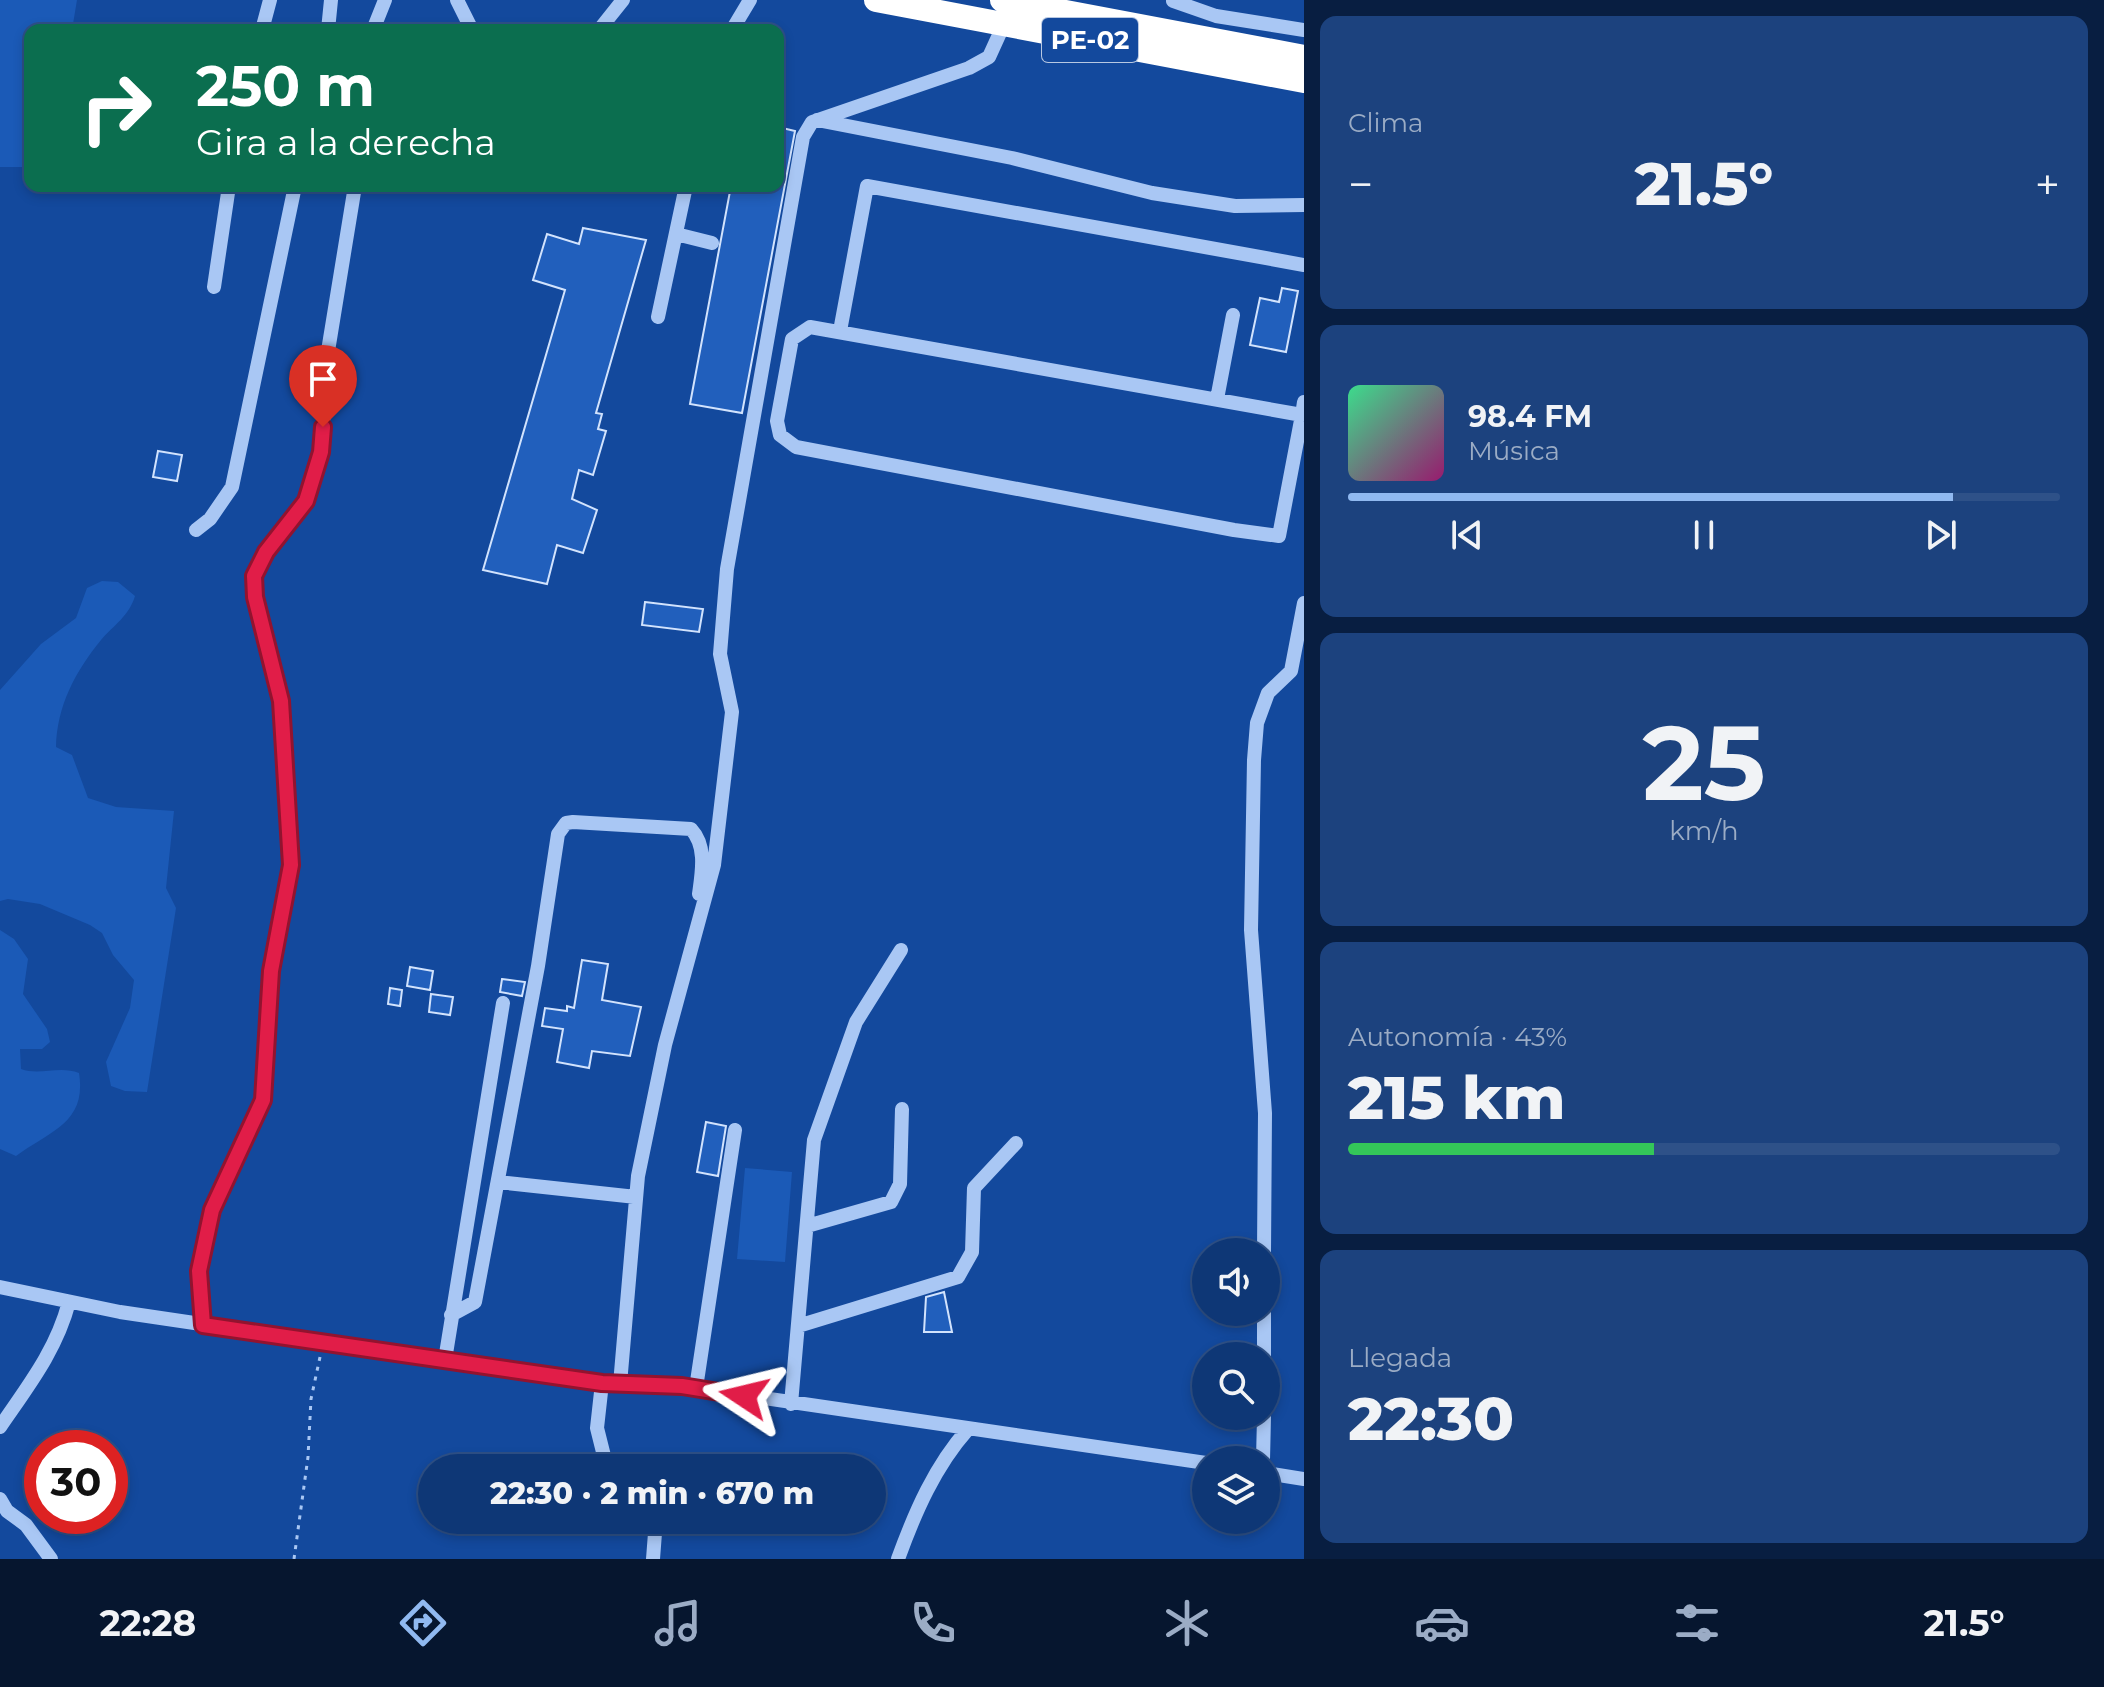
<!DOCTYPE html>
<html lang="es">
<meta charset="utf-8">
<style>
:root{--surface:#0e3776;--page:#1c427e;--text:#f1f3f6;--muted:#9bacc5;--line:#2e5188;--accent:#90b9f0}
body{margin:0;font-family:Montserrat,sans-serif;background:var(--page);color:var(--text);height:100vh;display:flex;flex-direction:column;font-size:30px;white-space:nowrap}
*{box-sizing:border-box;margin:0}
p{font-size:26px;color:var(--muted)}
.icon{flex:none;width:44px;height:44px;fill:none;stroke:currentColor;stroke-width:2;stroke-linecap:round;stroke-linejoin:round}
.map{position:relative;flex:1;overflow:hidden}
.drawer{display:flex;flex-direction:column;gap:16px;padding:16px;background:#081e41;width:800px}
.drawer>*{flex:none}
.banner{position:absolute;left:24px;top:24px;width:760px;height:168px;border-radius:16px;box-shadow:0 4px 12px #0003,0 0 0 2px var(--line);background:#0b6e4f;color:#fff;overflow:hidden}
.fabs{position:absolute;left:1192px;top:1238px;display:grid;gap:16px}
.fabs a{display:grid;place-items:center;width:88px;height:88px;border-radius:50%;background:var(--surface);box-shadow:0 4px 12px #0003,0 0 0 2px var(--line);font-size:40px}
.speed{position:absolute;left:24px;top:1430px;display:flex;gap:16px;font-size:40px;font-weight:700;text-align:center}
.speed>*{display:grid;place-content:center;width:104px;height:104px;border-radius:50%;background:var(--surface);box-shadow:0 4px 12px #0003,0 0 0 2px var(--line);line-height:1}
.speed .limit{border:12px solid #d22;background:#fff;color:#111}
.pin{position:absolute;display:grid;place-items:center;width:68px;height:68px;color:#fff;margin:-82px -34px;border-radius:50% 50% 50% 0;rotate:-45deg;box-shadow:0 0 8px #0007}
.pin .icon{rotate:45deg}
.me{position:absolute;width:88px;margin:-44px;rotate:280deg;stroke-linejoin:round;filter:drop-shadow(0 0 6px #0008)}
.turn{display:flex;align-items:center;gap:28px;height:168px;padding:0 40px;font-size:36px}
.turn .icon{width:104px;height:104px;stroke-width:2.5}
.turn b{display:block;font-size:56px;line-height:68px}
.big{font-size:60px;font-weight:800;line-height:1.1}
.drawer .card{flex:1;display:flex;flex-direction:column;justify-content:center;gap:12px;min-width:0;padding:0 28px;border-radius:16px;background:var(--page)}
.drawer .dial{align-items:center;gap:0}
.dial b{font-size:104px;line-height:1}
.song{display:flex;align-items:center;gap:24px}
.cover{width:96px;height:96px;border-radius:12px;background:linear-gradient(135deg,hsl(150 70% 55%),hsl(320 70% 35%))}
.played{height:8px;border-radius:4px;background:linear-gradient(90deg,var(--accent) 85%,var(--line) 85%)}
.keys{display:flex;justify-content:space-around;direction:ltr}
.heat{display:flex;justify-content:space-between;align-items:center;font-size:44px;direction:ltr}
.charge{height:12px;border-radius:6px;background:linear-gradient(90deg,#34c759 43%,var(--line) 0)}
.trip{position:absolute;left:418px;top:1454px;width:468px;height:80px;border-radius:40px;background:var(--surface);box-shadow:0 4px 12px #0003,0 0 0 2px var(--line);font-weight:800;line-height:80px;text-align:center}
.dock{display:flex;height:128px;justify-content:space-around;align-items:center;background:#06162f;color:var(--muted)}
.dock .icon{width:56px;height:56px}
.dock .on{color:var(--accent)}
.dock b{font-size:36px;color:var(--text)}
main{display:flex;flex:1;min-height:0}
.map>svg:first-child{display:block}
</style>
<main>
<div class="map">
<svg width="1304" height="1559" viewBox="0 0 1304 1559">
<rect width="100%" height="100%" fill="#13499d"/>
<path fill="#1b5ab7" d="M0 0H77L72 30H30V167H0Z
M102 581 118 582 135 596C129 616 114 625 101 640 75 672 57 706 56 747L72 755 88 798 116 807 174 811 166 888 176 908 147 1092 125 1091 111 1086 106 1062 130 1008 134 980 113 955 102 933 90 925 40 904 8 899 0 901V690L41 644 76 618 87 588Z
M0 930 14 939 28 959 23 994 47 1029 50 1042 42 1049H20L21 1069C40 1076 59 1065 79 1073 87 1123 50 1131 16 1156L0 1149Z
M745 1168 792 1172 785 1262 737 1259Z"/>
<path fill="#215fbc" stroke="#d2e3fd" stroke-width="2" d="M778 127 795 131 742 413 690 404 731 186H778Z
M583 228 646 240 596 413 602 414 598 429 606 431 593 475 579 470 572 499 597 510 583 553 557 545 547 584 483 570 565 290 533 280 547 234 579 244Z
M1282 288 1298 291 1286 352 1250 345 1260 298 1279 302Z
M158 451 182 455 177 481 153 477Z
M645 602 703 609 699 632 642 625Z
M582 960 608 964 602 1000 641 1007 630 1056 592 1051 589 1068 557 1062 563 1029 542 1026 545 1008 567 1011V1006L574 1008Z
M410 967 433 971 430 990 407 986Z
M502 979 525 982 522 996 500 992Z
M390 988 402 990 400 1006 388 1004Z
M431 994 453 997 450 1015 429 1012Z
M706 1122 726 1126 718 1176 697 1172Z
M944 1292 952 1332H924L926 1297Z"/>
<g fill="none" stroke-linecap="round" stroke-linejoin="round">
<path stroke="#a9c7f4" stroke-width="3" stroke-dasharray="4 6" stroke-linecap="butt" d="M294 1559 308 1457 311 1399 320 1357"/>
<path stroke="#a9c7f4" stroke-width="14" d="M457 0 472 30
M1173 1 1216 16 1304 30
M262 30 270 0
M328 30 331 0
M373 30 385 0
M599 30 623 0
M732 30 750 0
M817 120 1012 158 1152 193 1235 206 1304 205
M676 234 712 243
M214 287 229 186
M658 317 686 186
M840 331 867 186 1304 265
M1217 399 1233 315
M1302 415 810 327 792 339 777 421 780 435 796 447 1234 530 1279 536 1302 415 1304 402
M196 530 210 519 232 487 295 186
M498 1182 636 1197
M807 1226 891 1202 900 1184 902 1109
M1264 1252 1265 1113 1251 930 1254 760 1257 723 1268 693 1291 671 1304 603
M0 1287 120 1312 445 1360 602 1383 682 1386 1206 1463
M1264 1312V1356
M451 1315 475 1302 538 966 558 834 566 823 573 822 691 829C707 846 702 872 699 894
M203 1325 199 1271 212 1210 263 1100 271 971 291 865 281 701 255 597 254 576 266 552 306 501 321 452 328 351 355 186
M798 1326 958 1277 972 1252 974 1188 1016 1143
M445 1360 503 1003
M602 1383 597 1428 607 1468
M620 1384 638 1176 665 1045 714 865 732 712 720 654 727 569 803 137 812 122 969 68 989 57 1004 24
M696 1388 735 1130
M791 1404 814 1140 856 1022 901 950
M0 1427C28 1386 56 1351 69 1302
M1263 1460 1264 1416
M1266 1473 1304 1479
M0 1499 7 1511 26 1525 51 1559
M645 1520 655 1533 653 1559
M898 1559C915 1512 935 1466 968 1429"/>
<path stroke="#fff" stroke-width="24" d="M876 0 1304 81
M1002 0 1304 57"/>
</g>
<g fill="none" stroke-linecap="round" stroke-linejoin="round">
<g stroke="#92132f" stroke-width="20">
<path id="route" d="M323 427 321 452 306 501 266 552 254 576 255 597 281 701 291 865 271 971 263 1100 212 1210 199 1271 203 1325 602 1383 682 1386 744 1396"/>
</g>
<use href="#route" stroke="#e11d48" stroke-width="14"/>
</g>
<g text-anchor="middle" dominant-baseline="central" stroke-width="8" stroke-linejoin="round" paint-order="stroke">
<rect fill="#13499d" stroke="#b8c8e2" stroke-width="2" x="1042" y="18" width="96" height="44" rx="6"/>
<g font-size="26" font-weight="bold" fill="#fff">
<text x="1090" y="40">PE-02</text>
</g>
</g>
</svg>
<div class="fabs">
<a><svg class="icon" aria-label="sound" viewBox="0 0 24 24"><path d="M4 9h4l5-4v14l-5-4H4zM17 9q2 3 0 6"/></svg></a>
<a><svg class="icon" aria-label="search" viewBox="0 0 24 24"><circle cx="10" cy="10" r="6"/><path d="M15 15l6 6"/></svg></a>
<a><svg class="icon" aria-label="layers" viewBox="0 0 24 24"><path d="M12 4l9 5-9 5-9-5zM3 14l9 5 9-5"/></svg></a>
</div>
<div class="speed"><div class="limit">30</div></div>
<div class="pin" style="left:323px;top:427px;background:#d93025"><svg class="icon" aria-label="arrive" viewBox="0 0 24 24"><path d="M6 21V4h12l-3 4 3 4H6"/></svg></div>
<svg class="me" style="left:744px;top:1396px" viewBox="-20 -20 40 40"><path d="M0-17L14 15 0 8-14 15z" fill="#e11d48" stroke="#fff" stroke-width="4"/></svg>
<div class="trip">22:30 · 2 min · 670 m</div>
<div class="banner">
<div class="turn"><svg class="icon" aria-label="right" viewBox="0 0 24 24"><path d="M7 20v-9h11M14 6l5 5-5 5"/></svg><div><b>250 m</b>Gira a la derecha</div></div>
</div>
</div>
<section class="drawer">
<div class="card"><p>Clima</p>
<div class="heat"><a>−</a><b class="big">21.5°</b><a>+</a></div>
</div>
<div class="card">
<div class="song"><i class="cover"></i><div><b>98.4 FM</b><p>Música</p></div></div>
<div class="played"></div>
<div class="keys"><svg class="icon" aria-label="previous" viewBox="0 0 24 24"><path d="M18 5L8 12l10 7zM5 5v14"/></svg><svg class="icon" aria-label="pause" viewBox="0 0 24 24"><path d="M8 5v14M16 5v14"/></svg><svg class="icon" aria-label="next" viewBox="0 0 24 24"><path d="M6 5l10 7-10 7zM19 5v14"/></svg></div>
</div>
<div class="card dial"><b>25</b><p>km/h</p></div>
<div class="card"><p>Autonomía · 43%</p><b class="big">215 km</b><div class="charge"></div></div>
<div class="card"><p>Llegada</p><b class="big">22:30</b></div>
</section>
</main>
<nav class="dock">
<b>22:28</b>
<svg class="icon on" aria-label="directions" viewBox="0 0 24 24"><path d="M12 3l9 9-9 9-9-9zM9 14v-3h6M13 9l2 2-2 2"/></svg>
<svg class="icon" aria-label="music" viewBox="0 0 24 24"><path d="M9 18V5l10-2v13"/><circle cx="6" cy="18" r="3"/><circle cx="16" cy="16" r="3"/></svg>
<svg class="icon" aria-label="phone" viewBox="0 0 24 24"><path d="M5 4h4l2 5-3 2q2 4 5 5l2-3 5 2v4C11 20 4 13 5 4z"/></svg>
<svg class="icon" aria-label="climate" viewBox="0 0 24 24"><path d="M12 3v18M4 7l16 10M4 17L20 7"/></svg>
<svg class="icon" aria-label="car" viewBox="0 0 24 24"><path d="M5 17H2v-5l4-1 3-4h7l3 4 3 1v5h-3M9 17h6M6 11h13"/><circle cx="7" cy="17" r="2"/><circle cx="17" cy="17" r="2"/></svg>
<svg class="icon" aria-label="filters" viewBox="0 0 24 24"><path d="M4 7h16M4 17h16"/><circle cx="9" cy="7" r="2"/><circle cx="15" cy="17" r="2"/></svg>
<b>21.5°</b>
</nav>
